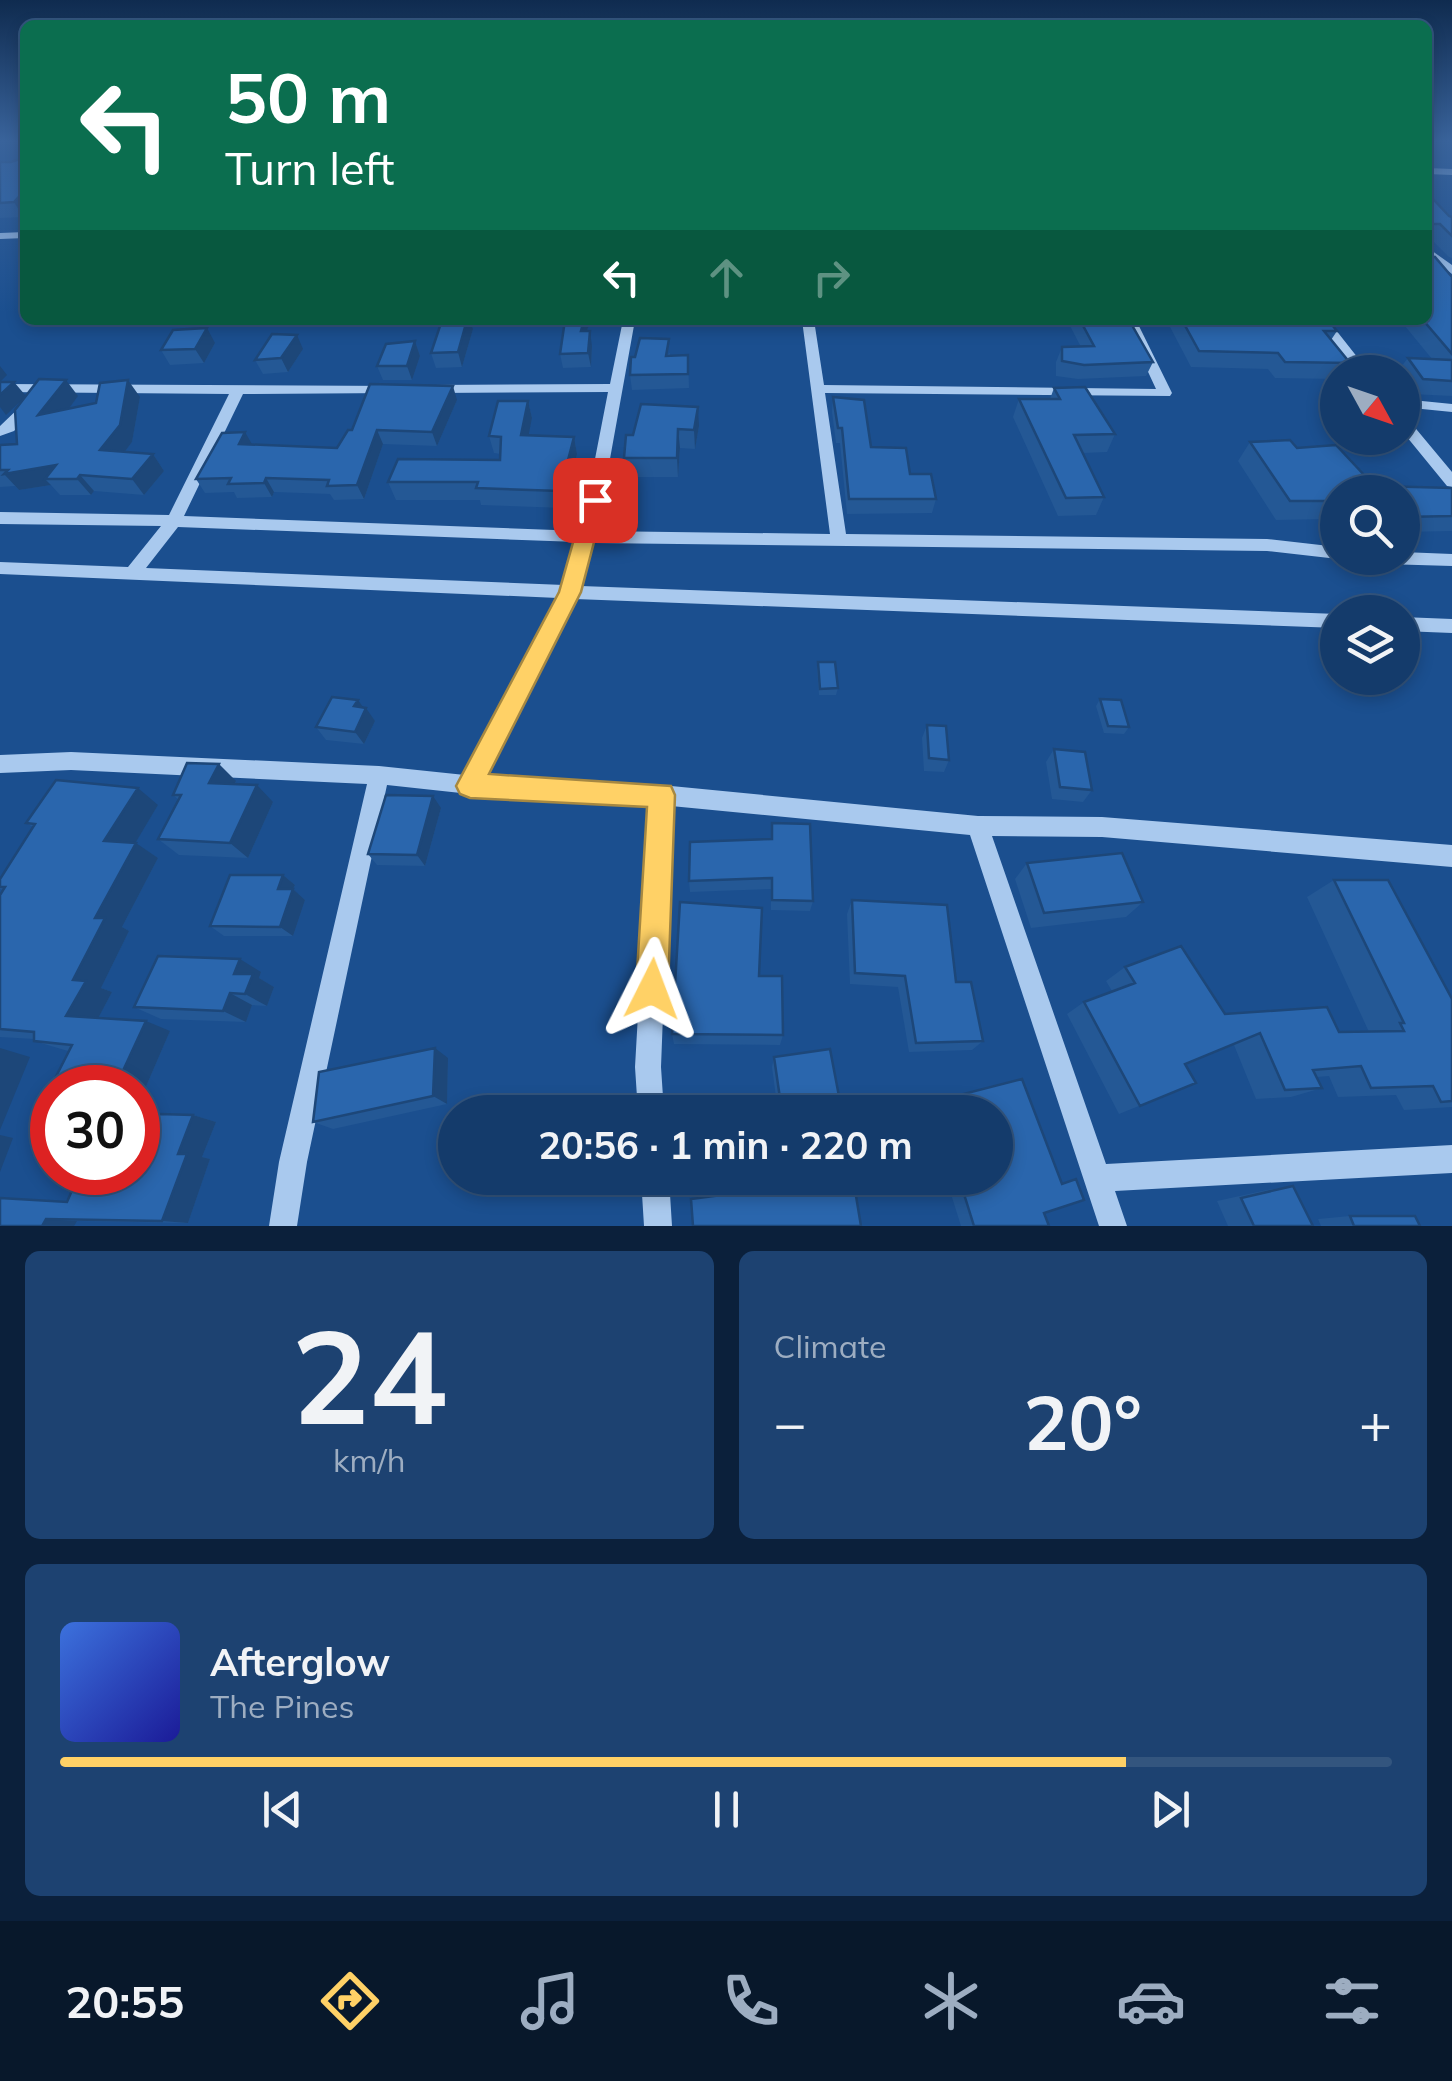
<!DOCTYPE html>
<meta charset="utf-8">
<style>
:root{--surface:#143b6b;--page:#1d4271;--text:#f1f3f6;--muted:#9dadc1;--line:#33557e;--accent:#ffd166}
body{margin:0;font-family:Mulish,sans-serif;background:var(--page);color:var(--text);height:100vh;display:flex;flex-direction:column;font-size:38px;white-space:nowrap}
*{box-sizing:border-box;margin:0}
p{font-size:32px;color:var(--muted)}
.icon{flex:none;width:55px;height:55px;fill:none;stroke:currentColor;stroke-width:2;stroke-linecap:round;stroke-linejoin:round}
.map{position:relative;height:1226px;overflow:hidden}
.panel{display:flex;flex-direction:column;gap:25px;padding:25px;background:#0b203b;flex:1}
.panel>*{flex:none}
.guide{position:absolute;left:20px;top:20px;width:1412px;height:305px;border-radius:15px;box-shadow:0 5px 15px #0003,0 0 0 2px var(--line);background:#0b6e4f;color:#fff;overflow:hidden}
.needle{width:65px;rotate:130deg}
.tools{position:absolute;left:1320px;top:355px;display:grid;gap:20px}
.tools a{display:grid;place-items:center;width:100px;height:100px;border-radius:50%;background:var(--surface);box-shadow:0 5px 15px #0003,0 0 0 2px var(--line);font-size:50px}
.speed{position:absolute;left:30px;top:1065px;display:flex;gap:20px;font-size:50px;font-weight:700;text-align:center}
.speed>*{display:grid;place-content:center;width:130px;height:130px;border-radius:50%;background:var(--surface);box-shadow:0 5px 15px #0003,0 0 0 2px var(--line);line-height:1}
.speed .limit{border:15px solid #d22;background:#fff;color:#111}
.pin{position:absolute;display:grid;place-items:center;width:85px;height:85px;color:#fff;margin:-42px;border-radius:20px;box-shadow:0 5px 15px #0006}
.me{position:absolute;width:110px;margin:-55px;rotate:3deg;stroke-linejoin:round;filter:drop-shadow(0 0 8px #0008)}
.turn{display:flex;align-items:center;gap:35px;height:210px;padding:0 40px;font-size:45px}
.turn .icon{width:130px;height:130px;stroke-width:2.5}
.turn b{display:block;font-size:70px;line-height:85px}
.lanes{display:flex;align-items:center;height:95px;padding:0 40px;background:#0003;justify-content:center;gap:50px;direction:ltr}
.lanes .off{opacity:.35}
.big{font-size:75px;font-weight:700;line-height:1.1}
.panel .card{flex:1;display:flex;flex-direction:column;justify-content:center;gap:15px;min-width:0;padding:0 35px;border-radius:15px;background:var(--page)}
.panel .dial{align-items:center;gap:0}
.dial b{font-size:130px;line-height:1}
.song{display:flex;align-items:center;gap:30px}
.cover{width:120px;height:120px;border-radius:15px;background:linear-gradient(135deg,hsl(220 70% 55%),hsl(240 70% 35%))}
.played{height:10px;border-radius:5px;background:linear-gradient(90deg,var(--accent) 80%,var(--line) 80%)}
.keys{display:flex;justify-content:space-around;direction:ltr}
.heat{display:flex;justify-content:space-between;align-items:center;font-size:55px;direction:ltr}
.panel .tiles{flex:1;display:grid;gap:25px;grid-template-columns:1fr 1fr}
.card:last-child{grid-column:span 2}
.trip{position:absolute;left:438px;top:1095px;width:575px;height:100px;border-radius:50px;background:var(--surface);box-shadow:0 5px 15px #0003,0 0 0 2px var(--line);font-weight:700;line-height:100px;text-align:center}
.tabs{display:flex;height:160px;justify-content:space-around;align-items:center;background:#08182b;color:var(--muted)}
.tabs .icon{width:70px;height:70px}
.tabs .current{color:var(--accent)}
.tabs b{font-size:45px;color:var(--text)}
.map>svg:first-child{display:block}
</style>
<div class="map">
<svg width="1452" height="1226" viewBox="0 0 1452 1226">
<rect width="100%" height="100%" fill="#1b4f8f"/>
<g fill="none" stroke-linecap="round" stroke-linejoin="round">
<path fill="#a9c9ee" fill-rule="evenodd" d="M1428 168 1452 169V175L1428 174Z
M25 232V238L0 239V233Z
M1428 248 1452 265V274L1428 256Z
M623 320H635L597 531 830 534 802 320H814L824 385 1156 389 1124 320H1136L1172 393 1170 396 825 393 846 534 1267 539 1338 547V558H1343L1338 559 1267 551 594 543 581 586 1338 614V628L575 599 485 776 661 785 978 816 1102 817 1452 845V867L1102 837 992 836 1106 1164 1452 1145V1173L1115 1191 1127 1226H1099L970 835 671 806 661 1067 664 1112H638L635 1067 650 804 470 794 387 785 307 1162 297 1226H269L279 1162 367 784 71 770 0 773V755L71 752 379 766 465 775 558 598 0 574V562L128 567 161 526 0 524V512L169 515 229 394 0 392V384L397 386 399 389 392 393 243 394 184 516 581 531 608 392 433 393 426 389 433 385 610 384ZM178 527 578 542 564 585 146 568Z
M1316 320H1328L1369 372H1357Z
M1402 399 1452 404V412L1402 407Z
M29 402 36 406 34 409 14 431 0 436V426L24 403Z
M1402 417 1407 418 1452 472V487L1447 486 1402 431Z
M1402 552 1452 554V566L1384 564 1376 558H1402Z
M1402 617 1452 619V633L1402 631Z
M641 1178H669L672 1226H644Z"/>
</g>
<path fill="#245895" d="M25 157V215L23 217 0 218V162H11Z
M1428 199 1452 217V258L1449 257 1430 238H1428Z
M1452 277V396L1411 394 1402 381V372H1397L1408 358 1432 359 1400 320H1428Z
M442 320H470L473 329 462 367 436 368 431 353Z
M540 320H590L587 331 592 346 591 367 563 368 560 354 564 326H541Z
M1006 320H1129L1153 362 1146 376 1078 379 1056 376V362L1062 347H1081L1068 322 1008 324Z
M1148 320H1328L1337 331 1331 340 1350 363 1343 372H1338V379L1275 378 1268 369 1191 367 1170 327H1151Z
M415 341 420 356 412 380H383L377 366Z
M215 343 204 363 170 365 161 350Z
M303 349 288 372 263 374 255 360Z
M670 353V356L688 355 689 388 632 390 630 375Z
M1054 388 1115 434 1107 452 1083 453 1104 497 1096 515 1058 516 1013 417 1019 399H1050Z
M78 396 69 408 140 397 132 442 124 452 153 454 164 471 144 495 94 491 91 495H60L51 485 19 490 15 486 0 487V445L17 444Z
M833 397 871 447 910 474 936 499 932 513 847 514 840 443H836L832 412Z
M457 400 437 446 383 444 364 499 334 500 330 494 274 492 272 497 237 498 234 492 205 493 196 479 252 445 337 448 352 430Z
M528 401 532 418 528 435 574 437 577 454 564 508 481 505 480 500H396L388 482 500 460 501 454 494 453 489 436Z
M699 426 695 449 680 448 678 477H626L624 458 633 435Z
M1250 442 1297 448 1376 488 1378 486 1452 488V531L1402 532V492H1338V511H1331L1325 519 1276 520 1238 461Z
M818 662 838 688 836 695H819L817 669Z
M1100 699 1129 727 1124 734 1104 733 1096 706Z
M363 707 375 721 364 744 326 740 316 727Z
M927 725 949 760 944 772 924 771 922 738Z
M1054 749 1092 790 1083 802 1052 799 1046 762Z
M236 781 235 784 273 802 248 858 179 855 158 839 179 800 173 795Z
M158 805 135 843 158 858 122 927 129 931 101 988 112 992 98 1018 170 1031 138 1105V1088H52V1106L42 1104 68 1051 34 1041V1039L0 1037V895L3 890 0 889V879L33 827 26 823Z
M441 808 425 866 377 865 368 854Z
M772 823 813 901 810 911 771 910V889L690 892 689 881 771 839Z
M1027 863 1143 902 1126 917 1031 928 1015 879Z
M283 875 295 885 293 889 305 900 293 936H224L210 926Z
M1334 880 1452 999V1107L1404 1110 1396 1095 1338 1097 1329 1076 1317 1077 1322 1088 1291 1097 1256 1099 1234 1045 1185 1064 1196 1083 1119 1114 1067 1014 1084 1002 1112 991 1106 981 1125 967 1225 1014 1339 1032H1369L1307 897Z
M852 900 956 982 983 1041 972 1050 909 1052 898 987 850 984 847 914Z
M261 972 259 978 274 987 267 1006 252 1005 246 1022 161 1019 134 1007Z
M759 976 783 1035 780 1045 674 1044 672 1034Z
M774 1057 842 1112H778L772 1067Z
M448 1058 447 1104 333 1129 313 1122Z
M1022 1079 1061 1183 1076 1179 1084 1200 1044 1213 1049 1226H961L946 1178H995V1112H927L926 1109 936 1101Z
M193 1115 216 1122 202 1157 210 1159 188 1223 77 1221 0 1226 67 1202 143 1153Z
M1293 1186 1313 1226H1228L1217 1201 1267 1190Z
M1350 1216 1420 1226H1321L1318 1219Z"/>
<path fill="#1d4779" d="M25 190V215L23 217 14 202Z
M467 320H470L473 329 462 367 458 352Z
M584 320H590L583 346 581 331Z
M207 328 215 343 204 363 195 349Z
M590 331 592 346 591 367 588 353Z
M297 335 303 349 288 372 281 358Z
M415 341 420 356 412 380 407 366Z
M0 366 7 375 0 382Z
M66 380 78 396 52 432 38 415Z
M128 380 140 397 132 442 113 467 100 450Z
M14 382 26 396 6 415 0 407V395Z
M453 386 457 400 437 446 432 432Z
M528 401 532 418 525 453 521 435Z
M698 407 699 426 695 449 694 430Z
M678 429 680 448 678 477 677 458Z
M377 430 383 444 364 499 357 485Z
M245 432 253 446 239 444Z
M574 437 577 454 564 508 560 491Z
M153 454 164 471 144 495 132 479Z
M56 465 45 479 51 485 19 490 4 474Z
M80 475 94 491 91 495 77 479Z
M266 478 274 492 272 497 264 483Z
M358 700 365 710 366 708 375 721 364 744 355 732 354 706Z
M219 764 236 781 227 800 209 783Z
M257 785 273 802 248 858 230 843Z
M138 788 158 805 127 857 104 841Z
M433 796 441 808 425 866 417 855Z
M136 843 158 858 122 927 129 931 101 988 112 992 94 1026 66 1016 73 980 95 918Z
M283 875 295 885 293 889 305 900 293 936 280 927 278 889Z
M240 959 261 972 259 978 274 987 267 1006 245 994 234 974Z
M230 993 252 1005 246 1022 223 1011Z
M146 1021 170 1031 138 1105V1088H115Z
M0 1048 30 1057 0 1130Z
M435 1048 448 1058 447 1104 433 1096Z
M193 1115 216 1122 202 1157 210 1159 188 1223 162 1221 178 1154Z
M0 1135 13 1138 0 1172Z
M46 1219 77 1221 74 1226H42Z"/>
<path fill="#2a66ad" stroke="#1d4779" stroke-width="2.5" d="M25 157V190L14 202 0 203V162H11Z
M1428 199H1433L1449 216 1452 217V236L1440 224H1431L1428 220Z
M1428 256 1435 257 1452 277V354L1423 320H1428Z
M442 320H467L458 352 431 353Z
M565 320H584L581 331H590L588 353 560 354Z
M1080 320H1129L1153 362 1084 365 1062 361V347L1094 346Z
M1182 320H1328L1337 331H1324L1350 363 1285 362 1278 353 1199 351Z
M207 328 195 349 161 350 173 330Z
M272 334 297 335 281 358 255 360Z
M640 338 669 339 666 356 688 355V374L630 375 631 357H635Z
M415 341 407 366H377L386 344Z
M1408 358 1452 360V381L1423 379Z
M39 379 66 380 38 415 96 403 100 383 128 380 120 425 100 450 153 454 132 479 80 475 77 479H45L56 465 4 474 8 470H0V445L17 444 15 410Z
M0 382H14L0 395Z
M370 384 453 386 432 432 377 430 357 485 327 486 329 480 266 478 264 483 228 484 231 478 196 479 222 433 245 432 239 444 337 448 348 430H352Z
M1085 387 1115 434 1074 435 1104 497 1066 498 1019 399H1060L1054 388Z
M833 397 864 400 871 447 906 448 910 474H931L936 499H849L842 428H838Z
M498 401H528L521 435 574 437 560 491 476 488 478 482H388L398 459 500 460 501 437 489 436Z
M641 404 698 407 694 430 678 429 677 458H624L626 435H633Z
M1290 440 1297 448 1336 445 1380 492 1334 493 1338 501H1290L1250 442Z
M1378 486 1452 488V516L1403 517 1402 492H1383Z
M818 662H835L838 688 820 689Z
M332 697 358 700 354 706 366 708 355 732 316 727Z
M1100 699 1121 700 1129 727 1108 726Z
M927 725 946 726 949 760 929 758Z
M1054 749 1085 752 1092 790 1060 787Z
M187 763 219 764 209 783 257 785 230 843 158 839 181 795H173Z
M56 780 138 788 104 841 136 843 95 918H105L73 980 86 981 66 1016 146 1021 115 1088H52V1104H42L72 1045 34 1041V1032L0 1029V895L5 887H0V879L35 824 26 823Z
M386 795 433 796 417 855 368 854Z
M772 823 810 824 813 901 772 900V878L689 881 690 842 772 839Z
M1122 853 1143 902 1044 913 1027 863Z
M230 875H283L278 889H293L280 927 210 926Z
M1334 880H1388L1452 999V1101L1441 1102 1433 1086 1371 1088 1361 1066 1313 1070 1322 1088 1285 1090 1260 1033 1185 1064 1196 1083 1140 1106 1084 1002 1135 983 1125 967 1181 946 1225 1014 1327 1007 1339 1032 1404 1031 1400 1023H1404Z
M852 900 947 905 956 982H971L983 1041 916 1043 905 976 855 973Z
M680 902 762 908 759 976H782L783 1035 672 1034Z
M158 956 240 959 234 974H253L245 994 230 993 223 1011 134 1007Z
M435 1048 433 1096 313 1122 319 1072Z
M830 1049 842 1112H782L774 1057Z
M1022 1079 1062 1184 1076 1179 1084 1200 1044 1213 1049 1226H974L959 1178H995V1112H940L936 1101Z
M159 1114 193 1115 178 1154H187L162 1221 46 1219 42 1226H0V1198L67 1202 80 1172H138V1153H143Z
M853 1178 861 1226H693L691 1199Z
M1293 1186 1313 1226H1254L1241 1198Z
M1350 1216H1415L1420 1226H1354Z"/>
<linearGradient id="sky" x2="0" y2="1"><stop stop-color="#0f2b4f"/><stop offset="0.45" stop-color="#39639b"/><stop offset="1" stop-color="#39639b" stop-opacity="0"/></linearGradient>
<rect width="1452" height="313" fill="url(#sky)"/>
<path fill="#ffd166" stroke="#a68842" stroke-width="2.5" d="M595 493 605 500 581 592 489 774 671 786 675 795 668 989 663 1000 652 1005 641 1000 636 989 647 807 470 798 460 794 456 786 559 592 585 500Z"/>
</svg>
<div class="tools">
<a><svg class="needle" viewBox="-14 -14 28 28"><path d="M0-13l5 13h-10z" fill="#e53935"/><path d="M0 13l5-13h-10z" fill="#9dadc1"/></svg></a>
<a><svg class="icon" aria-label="search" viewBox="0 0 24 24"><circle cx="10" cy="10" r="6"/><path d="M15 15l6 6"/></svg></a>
<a><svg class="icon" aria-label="layers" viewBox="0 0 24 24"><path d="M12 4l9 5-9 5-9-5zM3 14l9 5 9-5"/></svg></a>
</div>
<div class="speed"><div class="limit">30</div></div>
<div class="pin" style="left:595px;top:500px;background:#d93025"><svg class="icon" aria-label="arrive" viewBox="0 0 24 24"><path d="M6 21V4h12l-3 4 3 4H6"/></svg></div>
<svg class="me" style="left:652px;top:989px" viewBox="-20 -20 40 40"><path d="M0-17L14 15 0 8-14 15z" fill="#ffd166" stroke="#fff" stroke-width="4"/></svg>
<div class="trip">20:56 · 1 min · 220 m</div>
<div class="guide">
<div class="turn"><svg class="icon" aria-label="left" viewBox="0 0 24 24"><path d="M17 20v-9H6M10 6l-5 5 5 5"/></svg><div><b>50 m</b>Turn left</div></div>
<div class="lanes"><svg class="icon" aria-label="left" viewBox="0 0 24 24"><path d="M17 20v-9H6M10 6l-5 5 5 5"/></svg><svg class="icon off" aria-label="ahead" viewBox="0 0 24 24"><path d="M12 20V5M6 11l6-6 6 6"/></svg><svg class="icon off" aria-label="right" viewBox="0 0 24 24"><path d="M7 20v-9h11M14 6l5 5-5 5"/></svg></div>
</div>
</div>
<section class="panel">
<div class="tiles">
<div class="card dial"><b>24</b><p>km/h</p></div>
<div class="card"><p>Climate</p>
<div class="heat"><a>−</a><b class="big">20°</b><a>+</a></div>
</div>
<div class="card">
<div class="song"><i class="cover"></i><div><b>Afterglow</b><p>The Pines</p></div></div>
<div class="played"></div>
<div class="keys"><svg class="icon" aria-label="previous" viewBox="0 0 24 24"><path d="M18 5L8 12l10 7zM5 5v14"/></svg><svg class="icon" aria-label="pause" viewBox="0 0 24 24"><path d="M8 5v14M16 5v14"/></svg><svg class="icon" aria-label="next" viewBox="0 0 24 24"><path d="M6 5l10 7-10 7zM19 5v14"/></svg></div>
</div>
</div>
</section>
<nav class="tabs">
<b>20:55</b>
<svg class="icon current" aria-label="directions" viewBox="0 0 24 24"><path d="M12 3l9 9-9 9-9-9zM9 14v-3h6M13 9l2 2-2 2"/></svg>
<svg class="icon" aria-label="music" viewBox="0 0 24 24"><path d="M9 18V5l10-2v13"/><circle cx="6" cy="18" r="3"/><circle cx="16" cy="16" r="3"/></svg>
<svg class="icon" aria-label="phone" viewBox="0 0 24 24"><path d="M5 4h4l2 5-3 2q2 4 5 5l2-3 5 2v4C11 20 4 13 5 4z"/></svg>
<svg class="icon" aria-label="climate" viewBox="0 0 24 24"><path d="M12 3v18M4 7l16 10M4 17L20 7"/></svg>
<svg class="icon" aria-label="car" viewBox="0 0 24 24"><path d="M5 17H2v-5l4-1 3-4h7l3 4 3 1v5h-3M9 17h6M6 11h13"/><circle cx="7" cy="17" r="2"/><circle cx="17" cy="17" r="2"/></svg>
<svg class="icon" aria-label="filters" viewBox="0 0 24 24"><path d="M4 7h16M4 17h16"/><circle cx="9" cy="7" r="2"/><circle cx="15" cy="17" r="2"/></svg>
</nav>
